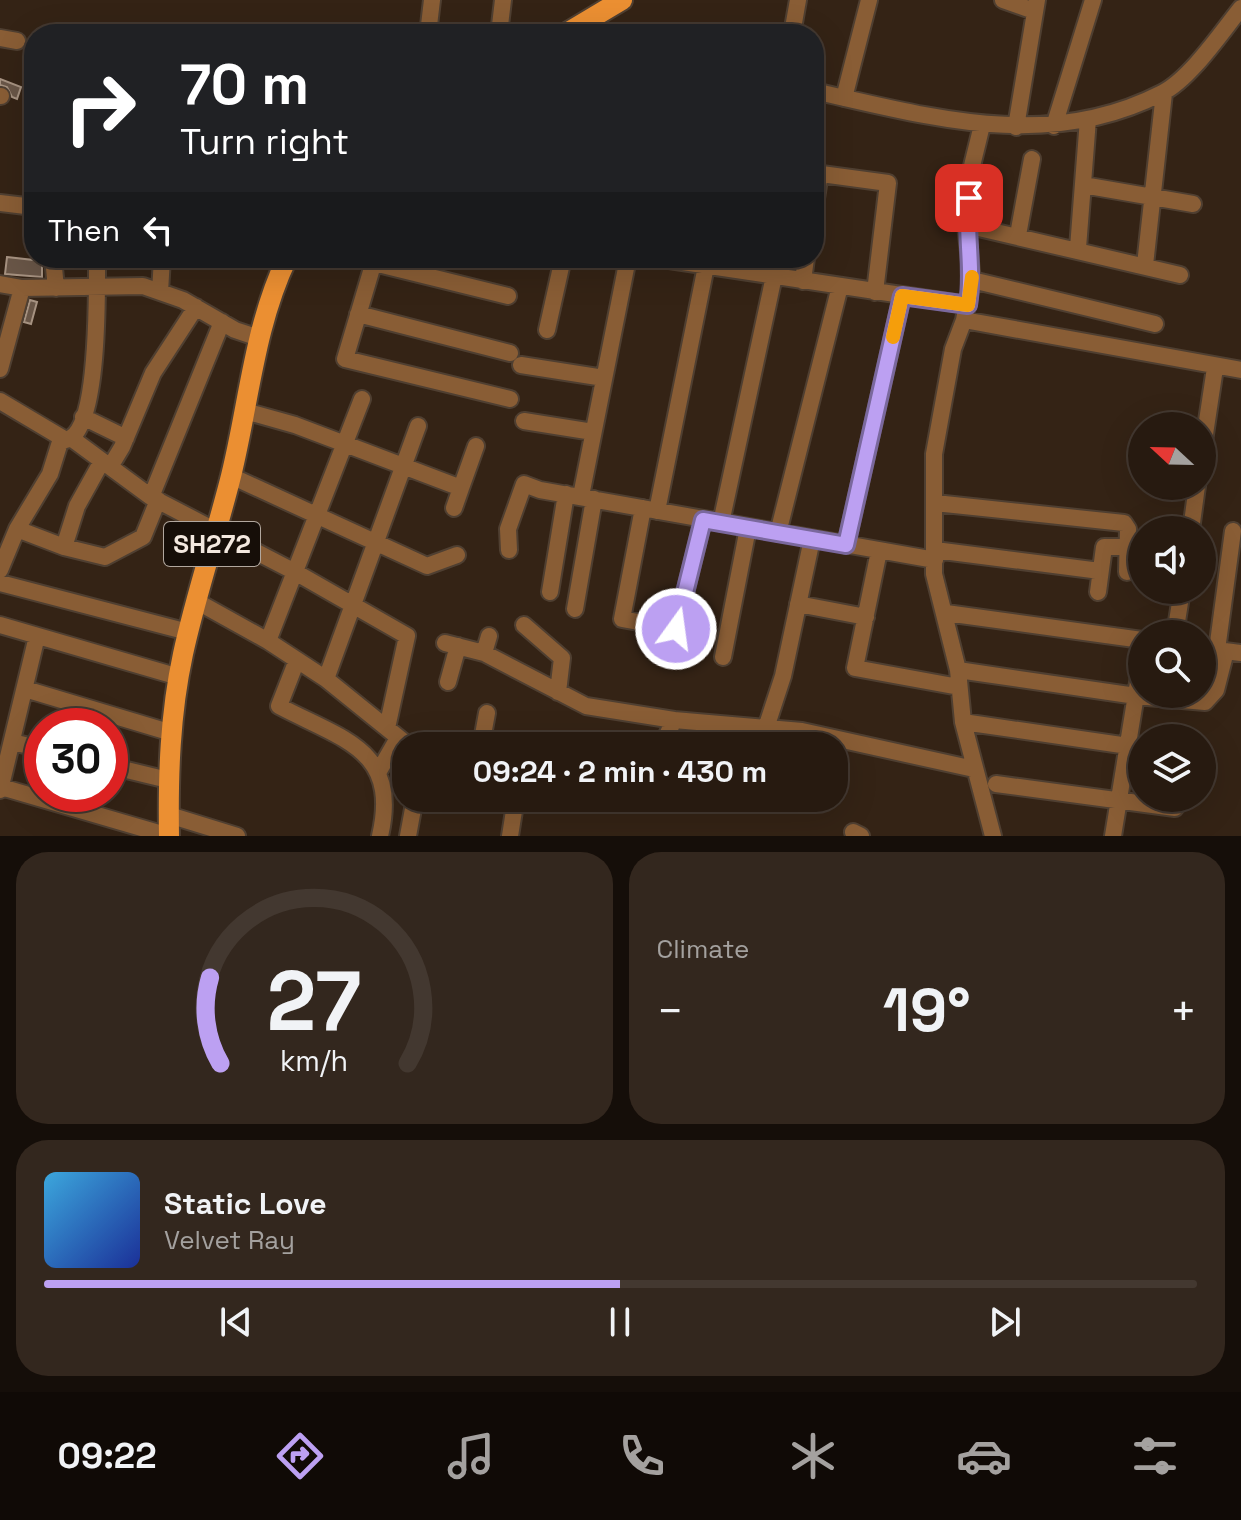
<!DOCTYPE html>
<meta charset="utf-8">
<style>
:root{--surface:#271a10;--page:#33271e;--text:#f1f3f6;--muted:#a4a19f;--line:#433830;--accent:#bca0f2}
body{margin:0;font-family:"Space Grotesk",sans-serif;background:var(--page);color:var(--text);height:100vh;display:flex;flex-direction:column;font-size:30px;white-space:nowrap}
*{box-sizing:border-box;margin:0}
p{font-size:26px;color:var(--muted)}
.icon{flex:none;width:44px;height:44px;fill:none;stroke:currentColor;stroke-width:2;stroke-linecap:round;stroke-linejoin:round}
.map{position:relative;height:836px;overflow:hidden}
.panel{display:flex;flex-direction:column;gap:16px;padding:16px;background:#150e09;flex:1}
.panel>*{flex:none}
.top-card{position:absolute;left:24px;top:24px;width:800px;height:244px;border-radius:32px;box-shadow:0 8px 32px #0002,0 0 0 2px var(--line);background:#202124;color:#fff;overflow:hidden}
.needle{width:52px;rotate:292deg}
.buttons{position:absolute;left:1128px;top:412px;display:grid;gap:16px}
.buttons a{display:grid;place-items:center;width:88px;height:88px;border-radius:50%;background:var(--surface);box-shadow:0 8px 32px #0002,0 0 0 2px var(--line);font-size:40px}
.speed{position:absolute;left:24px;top:708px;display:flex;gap:16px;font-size:40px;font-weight:700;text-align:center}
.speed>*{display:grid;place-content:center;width:104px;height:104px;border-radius:50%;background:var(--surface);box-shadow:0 8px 32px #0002,0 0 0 2px var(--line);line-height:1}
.speed .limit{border:12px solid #d22;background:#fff;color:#111}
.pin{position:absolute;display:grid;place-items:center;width:68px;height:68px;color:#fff;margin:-34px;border-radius:16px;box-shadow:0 4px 12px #0006}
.me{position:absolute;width:88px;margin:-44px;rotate:14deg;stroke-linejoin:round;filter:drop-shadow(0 0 6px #0008)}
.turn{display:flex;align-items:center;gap:28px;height:168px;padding:0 24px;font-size:36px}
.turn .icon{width:104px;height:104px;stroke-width:2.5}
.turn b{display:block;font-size:56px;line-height:68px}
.then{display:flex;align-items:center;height:76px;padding:0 24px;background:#0003;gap:16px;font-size:30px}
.big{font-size:60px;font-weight:700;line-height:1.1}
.panel .tile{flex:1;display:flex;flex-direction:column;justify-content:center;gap:12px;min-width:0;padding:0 28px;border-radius:32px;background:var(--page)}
.panel .dial{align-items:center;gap:0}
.dial svg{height:208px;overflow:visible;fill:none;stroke:var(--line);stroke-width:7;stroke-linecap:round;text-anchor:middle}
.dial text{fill:var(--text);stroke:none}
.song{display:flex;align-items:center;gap:24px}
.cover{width:96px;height:96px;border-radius:12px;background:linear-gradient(135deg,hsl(200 70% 55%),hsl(230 70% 35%))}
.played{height:8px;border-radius:4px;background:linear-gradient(90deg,var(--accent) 50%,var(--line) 50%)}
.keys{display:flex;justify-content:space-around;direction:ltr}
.heat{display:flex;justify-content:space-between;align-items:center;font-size:44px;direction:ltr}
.panel .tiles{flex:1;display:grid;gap:16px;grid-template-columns:1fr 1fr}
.tile:last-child{grid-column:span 2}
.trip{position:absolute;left:392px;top:732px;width:456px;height:80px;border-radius:32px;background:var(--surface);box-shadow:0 8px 32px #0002,0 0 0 2px var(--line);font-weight:700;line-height:80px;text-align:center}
.dock{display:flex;height:128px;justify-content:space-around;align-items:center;background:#100a06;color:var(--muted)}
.dock .icon{width:56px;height:56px}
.dock .current{color:var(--accent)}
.dock b{font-size:36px;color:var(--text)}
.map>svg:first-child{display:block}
</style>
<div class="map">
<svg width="1241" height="836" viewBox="0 0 1241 836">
<rect width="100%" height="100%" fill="#342315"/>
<path fill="#695647" stroke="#a69281" stroke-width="2" d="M0 79 21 87 17 99 12 97 7 87 0 85Z
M7 257 42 261V277L5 274Z
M30 300 37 302 31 324 24 322Z"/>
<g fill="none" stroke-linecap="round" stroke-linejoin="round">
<g stroke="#4f3f31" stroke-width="20">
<path id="minor" d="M1003 0 1034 11
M428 34 432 0
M499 34 503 0
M792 34 798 0
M0 38 17 41
M814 91C931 117 1047 152 1162 93 1190 79 1221 33 1241 8
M0 96H1
M844 98 869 0
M982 125 971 170 966 225 972 280 964 320 953 349 934 454V574L958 670 963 722 993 836
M1054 126 1093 0
M1016 127 1037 0
M814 173 888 183 875 292
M1083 185 1193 204
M0 203 34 207
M814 211 820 173
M966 225 1180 275
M1018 235 1032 159
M1078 248 1088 119
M53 258 56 288
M375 258 345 359 510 399
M656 258 968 305
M374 263 508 296
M1145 265 1164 93
M972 280 1155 324
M803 281 806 258
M0 284 22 288 143 286 183 300 235 330 259 338
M160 292 162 258
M358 314 510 353
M964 320 1241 370
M547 330 563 258
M521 365 604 378
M0 369 22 288
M0 401 64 439
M245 411 295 425 461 488 476 446
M83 417 126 438
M524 421 593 432
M71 438 151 497 295 572 407 636 387 728
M1202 454 1215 368
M110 467 122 447 153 373 196 307
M231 476 427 566 457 555
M581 496 628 258
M151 497 222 322
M935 503 1124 523 1128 529 1127 572
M454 508 461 488
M643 508 622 619 676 629 703 520
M657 511 706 266
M721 523 774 276
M17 529 64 547 105 557 143 537 158 500
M1191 530 1197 486
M778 533 840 286
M846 545 902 296
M64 547 77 506 102 461
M509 550 508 529 524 484 540 490 935 560
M935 550 1100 571
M879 551 855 668 959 687
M0 570 17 529 50 474 60 442C64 440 68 440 71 438 99 419 97 291 97 258
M0 583 188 632
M550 592 566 494
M1098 592 1104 547H1127
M196 601 268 641 326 679 409 746
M798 604 866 617
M575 609 594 499
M946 613 1142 640
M0 625 179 677
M524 625 562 658 558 692
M1175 634 1182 590
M268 641 362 399
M445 643 484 653 586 706 674 720 662 746
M1202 648 1241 653
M1217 650 1233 531
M484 653 489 636
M723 657 748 528
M297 660 279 706C343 740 400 749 380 836
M958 670 1136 696 1205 702 1216 690 1226 651
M326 679 418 426
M448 682 458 646
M25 689 172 733
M674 720 802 731 974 769
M963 722 1142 748
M766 728 783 676 812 539
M12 742 42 749
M481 746 487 713
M728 746V725
M110 766 168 780
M379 771 398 738
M996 784 1175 808
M1 787 169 836
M0 790 37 636
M169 815 237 836
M853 832 861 836
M408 836 415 798
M510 836 516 798
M1113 836 1142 658"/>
</g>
<g stroke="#4f3f31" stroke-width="24">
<path id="major" d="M565 34 622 0
M169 836C168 775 170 714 183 654 196 594 216 536 231 476 249 403 254 327 287 258"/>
</g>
<use href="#minor" stroke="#895d35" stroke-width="16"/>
<use href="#major" stroke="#eb8f32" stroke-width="20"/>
</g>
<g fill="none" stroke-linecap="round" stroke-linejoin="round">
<g stroke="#7a689d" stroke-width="20">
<path id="route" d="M676 629 703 520 846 545 902 296 968 305C974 269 965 234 969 198"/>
</g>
<use href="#route" stroke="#bca0f2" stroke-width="14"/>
<path stroke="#f59e0b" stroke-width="14" d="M893 337 902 296 968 305 972 277"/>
</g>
<g text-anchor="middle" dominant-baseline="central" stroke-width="8" stroke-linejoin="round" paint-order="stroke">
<rect fill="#160e08" stroke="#b1a79e" stroke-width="2" x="164" y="522" width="96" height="44" rx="6"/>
<g font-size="26" font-weight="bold" fill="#f3e8df">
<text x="212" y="544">SH272</text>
</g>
</g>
</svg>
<div class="buttons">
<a><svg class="needle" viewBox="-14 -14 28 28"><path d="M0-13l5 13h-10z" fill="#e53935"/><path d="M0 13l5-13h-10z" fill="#a4a19f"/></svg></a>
<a><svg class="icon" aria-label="sound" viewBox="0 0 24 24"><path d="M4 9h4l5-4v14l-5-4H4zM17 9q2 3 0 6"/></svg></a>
<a><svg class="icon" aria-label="search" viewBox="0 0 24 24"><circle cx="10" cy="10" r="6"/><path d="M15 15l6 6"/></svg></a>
<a><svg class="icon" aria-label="layers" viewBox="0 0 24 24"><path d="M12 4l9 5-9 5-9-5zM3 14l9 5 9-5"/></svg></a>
</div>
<div class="speed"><div class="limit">30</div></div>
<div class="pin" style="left:969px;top:198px;background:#d93025"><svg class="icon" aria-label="arrive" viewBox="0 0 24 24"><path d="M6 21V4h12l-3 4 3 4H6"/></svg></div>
<svg class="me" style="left:676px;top:629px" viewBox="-20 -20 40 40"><circle r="17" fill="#bca0f2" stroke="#fff" stroke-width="3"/><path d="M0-11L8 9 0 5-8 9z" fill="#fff"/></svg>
<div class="trip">09:24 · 2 min · 430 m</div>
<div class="top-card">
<div class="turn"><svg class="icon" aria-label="right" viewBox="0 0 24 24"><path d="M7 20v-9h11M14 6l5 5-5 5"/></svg><div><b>70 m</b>Turn right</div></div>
<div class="then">Then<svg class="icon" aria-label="left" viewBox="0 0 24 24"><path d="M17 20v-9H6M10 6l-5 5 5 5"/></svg></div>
</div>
</div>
<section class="panel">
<div class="tiles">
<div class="tile dial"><svg viewBox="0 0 100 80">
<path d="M14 69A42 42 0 1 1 86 69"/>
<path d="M14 69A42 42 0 0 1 10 36" stroke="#bca0f2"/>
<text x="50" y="56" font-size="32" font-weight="700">27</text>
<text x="50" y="72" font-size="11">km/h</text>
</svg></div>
<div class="tile"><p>Climate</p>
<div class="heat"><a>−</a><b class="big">19°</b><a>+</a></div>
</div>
<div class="tile">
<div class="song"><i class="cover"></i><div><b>Static Love</b><p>Velvet Ray</p></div></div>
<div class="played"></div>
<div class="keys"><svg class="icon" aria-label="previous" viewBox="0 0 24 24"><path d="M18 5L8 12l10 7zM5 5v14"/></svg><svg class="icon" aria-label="pause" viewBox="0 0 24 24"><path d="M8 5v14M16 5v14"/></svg><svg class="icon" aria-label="next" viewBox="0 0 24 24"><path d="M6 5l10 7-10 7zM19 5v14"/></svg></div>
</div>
</div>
</section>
<nav class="dock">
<b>09:22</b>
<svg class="icon current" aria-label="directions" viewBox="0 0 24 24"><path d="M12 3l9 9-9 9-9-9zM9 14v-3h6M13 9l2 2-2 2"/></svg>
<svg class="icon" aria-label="music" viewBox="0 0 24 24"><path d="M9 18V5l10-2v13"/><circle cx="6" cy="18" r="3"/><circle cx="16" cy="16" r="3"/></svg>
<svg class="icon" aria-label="phone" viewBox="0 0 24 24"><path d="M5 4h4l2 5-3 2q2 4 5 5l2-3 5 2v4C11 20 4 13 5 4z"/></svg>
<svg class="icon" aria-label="climate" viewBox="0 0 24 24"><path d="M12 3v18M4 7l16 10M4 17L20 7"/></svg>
<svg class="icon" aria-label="car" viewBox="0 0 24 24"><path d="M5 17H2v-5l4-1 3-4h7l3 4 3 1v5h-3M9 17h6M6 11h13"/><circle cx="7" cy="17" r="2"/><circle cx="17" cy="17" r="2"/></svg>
<svg class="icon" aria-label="filters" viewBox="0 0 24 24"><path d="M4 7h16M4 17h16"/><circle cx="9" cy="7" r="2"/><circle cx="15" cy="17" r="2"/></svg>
</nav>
